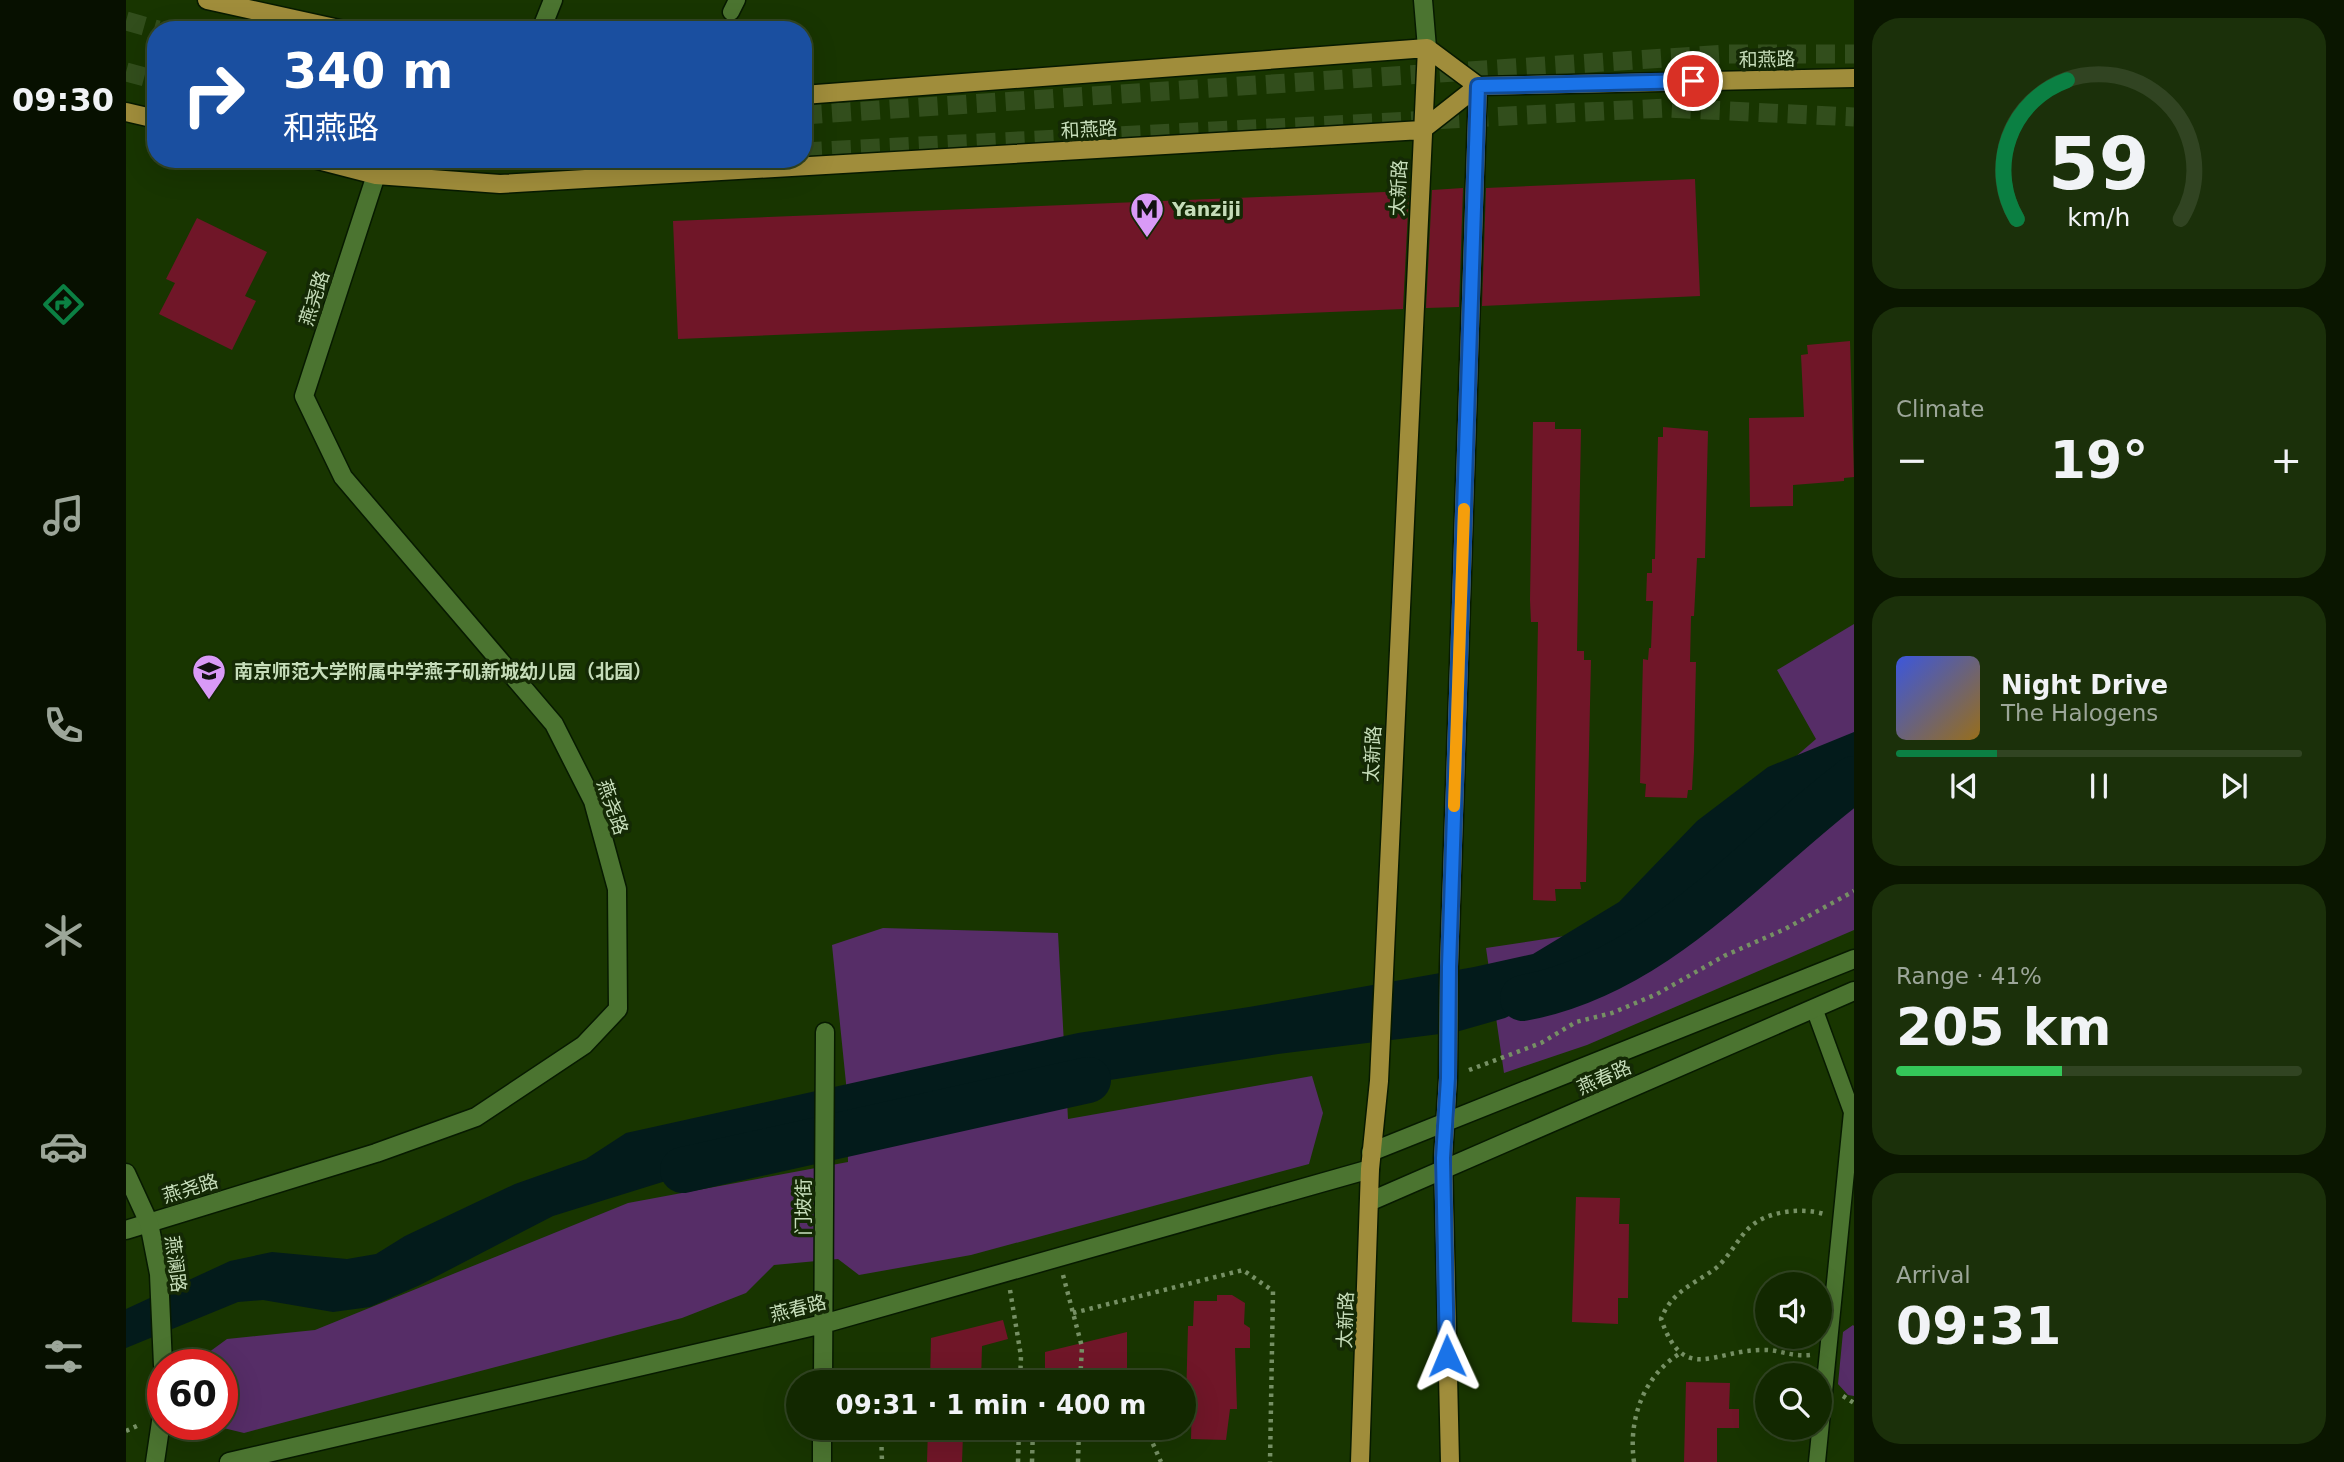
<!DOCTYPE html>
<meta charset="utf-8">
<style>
:root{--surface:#122800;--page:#1b300a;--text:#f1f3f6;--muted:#9ca699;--line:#314422;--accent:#0b8043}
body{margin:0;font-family:"DejaVu Sans","Noto Sans SC",sans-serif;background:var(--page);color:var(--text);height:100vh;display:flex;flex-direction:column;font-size:26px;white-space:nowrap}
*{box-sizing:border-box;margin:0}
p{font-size:23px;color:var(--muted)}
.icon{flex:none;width:38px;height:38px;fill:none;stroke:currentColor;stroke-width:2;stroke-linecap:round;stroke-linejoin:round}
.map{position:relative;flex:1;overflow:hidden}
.drawer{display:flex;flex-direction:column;gap:18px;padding:18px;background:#0a1600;width:490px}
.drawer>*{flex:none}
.guide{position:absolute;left:21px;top:21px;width:665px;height:147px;border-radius:28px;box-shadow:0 7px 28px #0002,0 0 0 2px var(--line);background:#1a4fa0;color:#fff;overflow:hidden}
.tools{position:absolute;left:1629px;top:1272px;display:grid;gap:14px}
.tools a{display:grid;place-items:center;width:77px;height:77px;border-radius:50%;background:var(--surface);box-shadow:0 7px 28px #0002,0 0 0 2px var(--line);font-size:35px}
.speed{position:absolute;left:21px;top:1349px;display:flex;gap:14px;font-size:35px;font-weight:700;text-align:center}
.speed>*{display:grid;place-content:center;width:91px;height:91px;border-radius:50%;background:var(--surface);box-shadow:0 7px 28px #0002,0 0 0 2px var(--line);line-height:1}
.speed .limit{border:10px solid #d22;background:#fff;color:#111}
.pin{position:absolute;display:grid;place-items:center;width:60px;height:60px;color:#fff;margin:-30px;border:4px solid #fff;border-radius:50%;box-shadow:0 2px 7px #0007}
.me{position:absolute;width:77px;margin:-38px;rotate:359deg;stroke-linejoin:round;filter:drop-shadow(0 0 5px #0008)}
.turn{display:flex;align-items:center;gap:24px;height:147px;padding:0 21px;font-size:32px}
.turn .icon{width:91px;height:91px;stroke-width:2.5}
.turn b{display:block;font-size:49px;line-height:60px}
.big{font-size:52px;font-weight:800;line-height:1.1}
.drawer .card{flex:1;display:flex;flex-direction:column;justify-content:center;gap:10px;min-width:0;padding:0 24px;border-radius:28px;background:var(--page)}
.drawer .dial{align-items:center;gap:0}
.dial svg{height:182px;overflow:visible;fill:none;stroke:var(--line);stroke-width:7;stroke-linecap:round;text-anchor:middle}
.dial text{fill:var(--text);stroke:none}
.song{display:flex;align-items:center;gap:21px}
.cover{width:84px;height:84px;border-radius:10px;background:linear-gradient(135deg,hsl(230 70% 55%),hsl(40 70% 35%))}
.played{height:7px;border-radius:4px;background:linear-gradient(90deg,var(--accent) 25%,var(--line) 25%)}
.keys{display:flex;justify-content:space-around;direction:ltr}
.heat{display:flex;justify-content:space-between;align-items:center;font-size:38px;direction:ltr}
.charge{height:10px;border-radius:5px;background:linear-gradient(90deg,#34c759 41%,var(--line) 0)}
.trip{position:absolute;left:660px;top:1370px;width:410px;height:70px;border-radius:35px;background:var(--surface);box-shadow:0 7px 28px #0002,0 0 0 2px var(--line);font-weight:800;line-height:70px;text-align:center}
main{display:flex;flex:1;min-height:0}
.menu{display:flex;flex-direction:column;width:126px;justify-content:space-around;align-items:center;background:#071000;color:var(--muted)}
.menu .icon{width:49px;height:49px}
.menu .selected{color:var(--accent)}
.menu b{font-size:32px;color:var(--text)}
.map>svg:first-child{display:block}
</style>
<main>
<nav class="menu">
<b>09:30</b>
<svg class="icon selected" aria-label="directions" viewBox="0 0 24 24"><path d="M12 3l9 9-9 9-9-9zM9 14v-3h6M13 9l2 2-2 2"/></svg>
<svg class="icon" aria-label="music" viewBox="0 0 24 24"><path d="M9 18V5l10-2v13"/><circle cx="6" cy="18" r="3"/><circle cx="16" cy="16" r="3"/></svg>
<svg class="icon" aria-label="phone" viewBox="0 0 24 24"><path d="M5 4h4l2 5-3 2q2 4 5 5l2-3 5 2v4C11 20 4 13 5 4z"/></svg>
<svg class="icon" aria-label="climate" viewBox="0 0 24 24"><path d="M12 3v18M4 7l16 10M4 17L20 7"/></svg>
<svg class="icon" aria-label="car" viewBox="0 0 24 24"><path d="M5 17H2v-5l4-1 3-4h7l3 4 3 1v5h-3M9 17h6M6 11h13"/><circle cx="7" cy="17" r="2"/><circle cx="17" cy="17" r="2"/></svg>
<svg class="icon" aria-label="filters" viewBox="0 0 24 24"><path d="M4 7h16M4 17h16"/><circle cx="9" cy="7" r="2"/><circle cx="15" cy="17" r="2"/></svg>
</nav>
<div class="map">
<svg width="1728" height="1462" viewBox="0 0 1728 1462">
<rect width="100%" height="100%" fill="#183500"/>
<path fill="#562d67" d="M1728 624V930L1461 1045 1378 1073 1360 948 1439 936 1512 893 1690 739 1651 670Z
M757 928 932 933 942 1119 1186 1076 1197 1113 1183 1164 845 1255 733 1275 712 1259 648 1265 620 1293 556 1318 118 1433 85 1425 96 1424V1365H75V1358L101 1339 189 1330 502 1203 722 1162 720 1083 706 945Z
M1727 1325 1728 1326V1396L1722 1395 1712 1384 1717 1332Z"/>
<path fill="#031b1b" d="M1728 732V780L1697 793 1641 829 1512 947 1482 969 1379 1018 1330 1032 1152 1054 881 1096 630 1153 427 1216 294 1285 244 1307 207 1312 137 1300 112 1302 0 1348V1309L104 1261 146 1252 221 1259 250 1254 279 1236 389 1184 460 1159 500 1133 952 1033 1123 1007 1348 967 1407 954 1493 902 1571 821 1642 767Z"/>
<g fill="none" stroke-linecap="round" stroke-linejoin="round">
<path stroke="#031b1b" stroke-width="46" d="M1397 998C1532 973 1623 858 1728 779
M557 1170 962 1080"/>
</g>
<path fill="#701628" d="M1569 179 1574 296 1356 306 1360 188Z
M1337 188 1333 307 1300 308 1306 190Z
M1283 191 1277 309 552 339 547 221Z
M71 218 141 252 119 296 130 301 106 350 33 314 49 283 40 279Z
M1724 341 1728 477 1718 478V481L1667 485V506L1624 507 1623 418 1678 417 1675 355 1682 354 1681 345Z
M1407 422H1429V429H1455L1451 651H1458V660H1465L1460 882H1454L1455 889H1429L1430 901 1407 900 1412 622H1405L1404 600Z
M1537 427 1582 431 1579 558H1571L1568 616H1565L1564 662H1570L1568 752 1566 790H1562L1561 798 1519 797 1520 784 1514 783 1517 659 1522 660 1523 648H1525L1527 601H1520L1521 573H1526V559H1529L1532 437H1537Z
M1450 1197 1494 1198 1493 1224H1503L1502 1298H1492V1324L1446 1322Z
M1091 1295H1106L1119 1303 1118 1324 1124 1328V1348H1109L1111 1409H1104L1100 1440 1065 1439 1066 1400H1060L1062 1326H1067L1068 1301H1091Z
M877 1320 882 1339 856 1346 855 1382H804L805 1338Z
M1001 1332V1382H919V1352Z
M1560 1382 1604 1383 1603 1409H1613V1428H1591V1462H1558Z
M802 1428H826L825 1434 837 1435 836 1462H801Z"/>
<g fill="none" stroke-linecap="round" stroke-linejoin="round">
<path stroke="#324e1c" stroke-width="19" stroke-dasharray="19 10" stroke-linecap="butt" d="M0 21 32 30
M0 72 30 80
M677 115 1600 54H1728
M677 152 1539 108 1728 117"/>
<g stroke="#071a00" stroke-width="19">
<path id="service" d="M605 12 611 0
M1688 1008 1726 1112 1691 1462"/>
</g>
<g stroke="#071a00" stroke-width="21">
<path id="minor" d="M1297 0 1301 48
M415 30 427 0
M0 1230 250 1153 350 1117 458 1045 492 1009 491 889 467 801 428 724 217 477 178 396 250 175"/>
</g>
<g stroke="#071a00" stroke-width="21">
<path id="tertiary" d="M1245 1152 1728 959
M0 1173 23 1223 33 1274 37 1365
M1245 1201 1728 991
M697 1382 699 1032
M29 1462 37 1408
M103 1462 697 1324 1244 1169
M696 1462V1428"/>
</g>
<g stroke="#071a00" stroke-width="21">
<path id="primary" d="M81 0 218 30
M677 95 1301 48 1352 86
M0 112 30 119
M188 159 250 175 374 184 1296 130 1352 86 1728 78
M1234 1462 1244 1169 1253 1081 1301 48
M1324 1462 1317 1158 1322 1078 1323 967 1352 86"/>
</g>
<path stroke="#769064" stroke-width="4.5" stroke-dasharray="3.5 5" stroke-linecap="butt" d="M1343 1070 1415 1043 1450 1022 1486 1013 1531 994 1598 956 1659 929 1728 891
M937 1275 956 1347 954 1382
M884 1290 895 1356 894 1382
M947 1313 1117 1270 1147 1291 1144 1462
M1684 1355C1664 1357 1652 1349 1636 1350 1587 1350 1558 1385 1535 1319 1546 1291 1567 1285 1590 1268 1602 1258 1610 1242 1621 1230 1638 1211 1675 1207 1698 1214
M1717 1396 1728 1403
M1020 1428 1035 1462
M755 1430 756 1462
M0 1431 15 1424
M892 1462 893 1428
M906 1462 907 1428
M952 1462 953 1428
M1508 1462C1502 1420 1517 1377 1553 1354"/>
<use href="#service" stroke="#4b7430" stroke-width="16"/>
<use href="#minor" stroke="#4b7430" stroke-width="18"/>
<use href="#tertiary" stroke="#4b7430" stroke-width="18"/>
<use href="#primary" stroke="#a08d3b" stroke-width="18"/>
</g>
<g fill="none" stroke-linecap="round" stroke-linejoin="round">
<g stroke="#114b97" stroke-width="18">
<path id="route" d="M1321 1356 1317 1158 1322 1078 1323 967 1352 86 1567 81"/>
</g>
<use href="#route" stroke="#1a73e8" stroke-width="12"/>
<path stroke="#f59e0b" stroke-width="12" d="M1328 806 1338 509"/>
</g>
<defs>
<g id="metro-pin" transform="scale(1.75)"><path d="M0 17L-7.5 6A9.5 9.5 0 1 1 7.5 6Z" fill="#d99af7" stroke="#142905"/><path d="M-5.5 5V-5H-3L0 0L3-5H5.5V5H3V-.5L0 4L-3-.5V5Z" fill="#111"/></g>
<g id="school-pin" transform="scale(1.75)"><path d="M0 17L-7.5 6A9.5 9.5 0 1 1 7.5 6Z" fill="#d99af7" stroke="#142905"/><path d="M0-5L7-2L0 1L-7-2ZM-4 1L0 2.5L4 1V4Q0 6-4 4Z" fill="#111"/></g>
</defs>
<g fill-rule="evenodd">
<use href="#metro-pin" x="1021" y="209"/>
<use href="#school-pin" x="83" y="671"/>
</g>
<g text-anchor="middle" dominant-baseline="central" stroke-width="7" stroke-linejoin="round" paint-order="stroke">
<g font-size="19" fill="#c6ddba" stroke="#142905">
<text transform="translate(1641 59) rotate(-1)">和燕路</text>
<text transform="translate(963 129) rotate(-3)">和燕路</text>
<text transform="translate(1272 188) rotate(-87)">太新路</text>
<text transform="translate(188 298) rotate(-72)">燕尧路</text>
<text transform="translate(1246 754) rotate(-87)">太新路</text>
<text transform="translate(487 807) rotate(71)">燕尧路</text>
<text transform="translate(1478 1077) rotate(-24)">燕春路</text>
<text transform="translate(64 1188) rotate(-17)">燕尧路</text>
<text transform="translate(677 1207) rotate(-90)">门坡街</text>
<text transform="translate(50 1264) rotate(83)">燕澜路</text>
<text transform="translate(672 1308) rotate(-14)">燕春路</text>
<text transform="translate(1219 1320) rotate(-88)">太新路</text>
</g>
<g font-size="19" font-weight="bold" fill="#c6ddba" stroke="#142905" text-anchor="start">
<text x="1046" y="209">Yanziji</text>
<text x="108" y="671">南京师范大学附属中学燕子矶新城幼儿园（北园）</text>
</g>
</g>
</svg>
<div class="tools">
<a><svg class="icon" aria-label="sound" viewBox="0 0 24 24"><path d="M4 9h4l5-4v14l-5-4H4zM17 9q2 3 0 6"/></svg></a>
<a><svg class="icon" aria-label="search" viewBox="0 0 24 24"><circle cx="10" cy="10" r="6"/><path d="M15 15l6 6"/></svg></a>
</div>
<div class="speed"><div class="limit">60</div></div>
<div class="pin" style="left:1567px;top:81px;background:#d93025"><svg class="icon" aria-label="arrive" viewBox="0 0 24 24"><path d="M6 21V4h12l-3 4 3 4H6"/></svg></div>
<svg class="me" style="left:1321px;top:1356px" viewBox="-20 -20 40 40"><path d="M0-17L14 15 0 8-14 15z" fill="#1a73e8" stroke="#fff" stroke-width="4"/></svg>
<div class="trip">09:31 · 1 min · 400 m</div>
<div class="guide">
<div class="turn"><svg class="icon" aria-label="right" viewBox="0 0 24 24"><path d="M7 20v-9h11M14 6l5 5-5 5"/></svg><div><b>340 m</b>和燕路</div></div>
</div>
</div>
<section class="drawer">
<div class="card dial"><svg viewBox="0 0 100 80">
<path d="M14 69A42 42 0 1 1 86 69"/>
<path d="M14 69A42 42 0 0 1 36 8" stroke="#0b8043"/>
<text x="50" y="56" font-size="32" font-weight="700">59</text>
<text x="50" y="72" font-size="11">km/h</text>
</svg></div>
<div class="card"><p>Climate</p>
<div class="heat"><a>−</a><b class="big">19°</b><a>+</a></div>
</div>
<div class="card">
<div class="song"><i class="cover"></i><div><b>Night Drive</b><p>The Halogens</p></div></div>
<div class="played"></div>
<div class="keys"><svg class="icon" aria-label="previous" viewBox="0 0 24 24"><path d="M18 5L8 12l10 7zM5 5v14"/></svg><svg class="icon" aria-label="pause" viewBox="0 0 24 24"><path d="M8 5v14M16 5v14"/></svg><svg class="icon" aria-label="next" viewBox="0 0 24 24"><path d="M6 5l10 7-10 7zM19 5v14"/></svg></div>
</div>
<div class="card"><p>Range · 41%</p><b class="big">205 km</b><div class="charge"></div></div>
<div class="card"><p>Arrival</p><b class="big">09:31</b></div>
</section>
</main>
